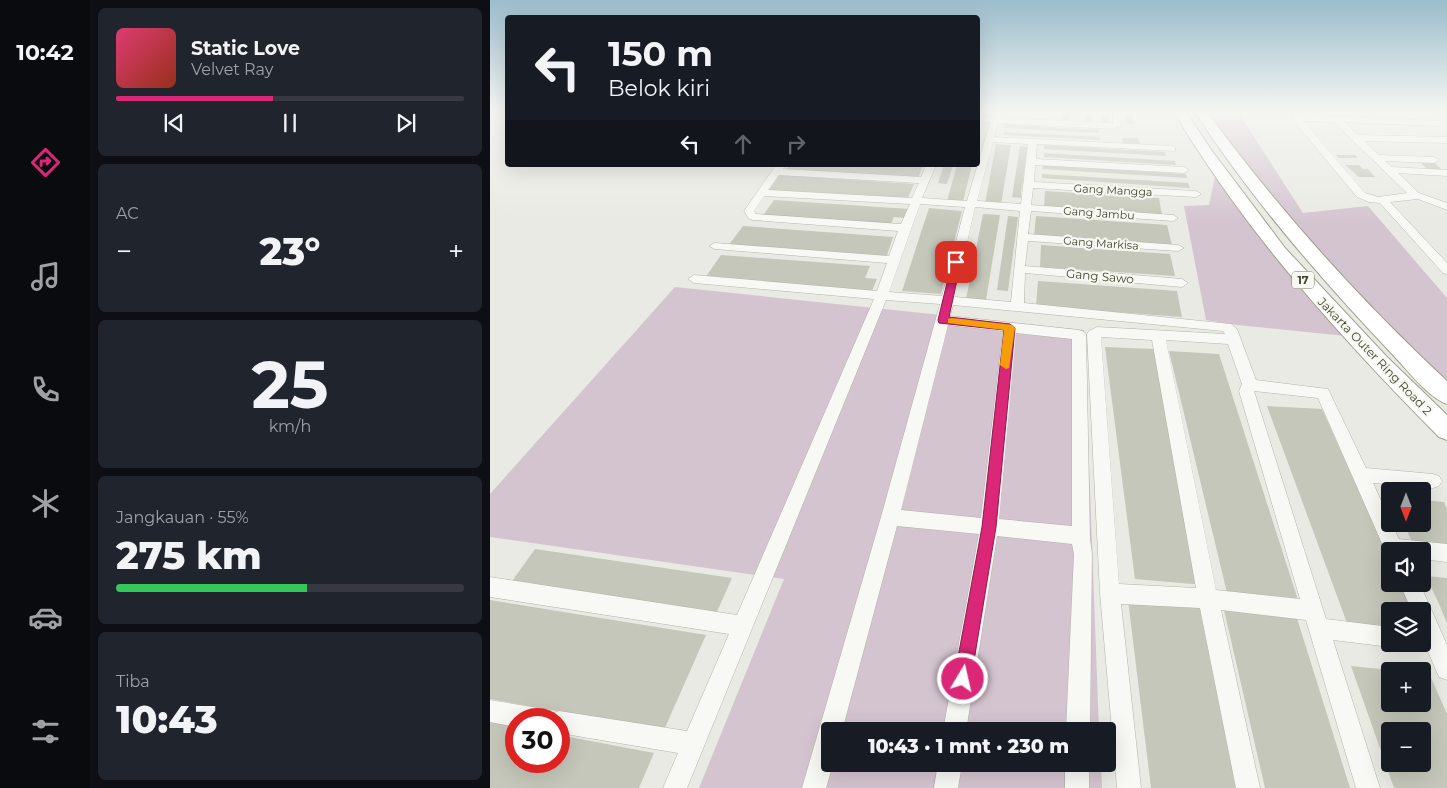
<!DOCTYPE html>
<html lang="id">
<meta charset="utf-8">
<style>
:root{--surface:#171b24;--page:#20242c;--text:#f1f3f6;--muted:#9ea1a6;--line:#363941;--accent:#db2777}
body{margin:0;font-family:Montserrat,sans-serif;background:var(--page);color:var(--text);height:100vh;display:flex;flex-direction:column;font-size:19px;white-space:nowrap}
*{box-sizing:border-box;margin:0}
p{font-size:16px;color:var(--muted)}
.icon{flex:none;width:28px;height:28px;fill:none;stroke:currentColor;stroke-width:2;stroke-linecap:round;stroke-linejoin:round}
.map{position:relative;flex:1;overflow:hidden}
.drawer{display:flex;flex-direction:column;gap:8px;padding:8px;background:#0d0f14;width:400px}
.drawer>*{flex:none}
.hud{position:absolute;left:15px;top:15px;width:475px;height:152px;border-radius:5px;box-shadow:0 5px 20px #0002;background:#171b24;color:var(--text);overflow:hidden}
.needle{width:32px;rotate:180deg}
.fabs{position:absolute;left:891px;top:482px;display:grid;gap:10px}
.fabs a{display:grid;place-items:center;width:50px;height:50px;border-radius:5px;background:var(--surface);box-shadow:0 5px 20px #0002;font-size:25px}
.speed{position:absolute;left:15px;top:708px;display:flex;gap:10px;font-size:25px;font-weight:700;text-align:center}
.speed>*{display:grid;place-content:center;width:65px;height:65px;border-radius:50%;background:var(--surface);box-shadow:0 5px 20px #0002;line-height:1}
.speed .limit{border:8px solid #d22;background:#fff;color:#111}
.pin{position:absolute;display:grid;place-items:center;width:42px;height:42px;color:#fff;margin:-21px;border-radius:10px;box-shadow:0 2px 8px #0006}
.me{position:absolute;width:55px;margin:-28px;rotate:9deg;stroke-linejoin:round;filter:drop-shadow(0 0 4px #0008)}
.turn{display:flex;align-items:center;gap:18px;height:105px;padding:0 20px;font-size:22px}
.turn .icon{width:65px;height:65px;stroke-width:2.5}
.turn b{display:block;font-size:35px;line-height:42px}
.lanes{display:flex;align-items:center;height:48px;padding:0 20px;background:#0003;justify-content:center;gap:25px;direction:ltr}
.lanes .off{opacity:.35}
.big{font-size:38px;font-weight:800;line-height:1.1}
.drawer .card{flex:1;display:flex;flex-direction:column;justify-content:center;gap:8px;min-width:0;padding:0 18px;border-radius:8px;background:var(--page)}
.drawer .dial{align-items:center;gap:0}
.dial b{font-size:65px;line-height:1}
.song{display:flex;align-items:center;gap:15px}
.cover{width:60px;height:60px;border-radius:8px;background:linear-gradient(135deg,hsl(340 70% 55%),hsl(10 70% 35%))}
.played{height:5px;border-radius:2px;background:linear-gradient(90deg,var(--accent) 45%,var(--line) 45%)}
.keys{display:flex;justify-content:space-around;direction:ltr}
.heat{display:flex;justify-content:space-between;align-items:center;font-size:28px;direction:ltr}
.charge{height:8px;border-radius:4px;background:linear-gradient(90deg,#34c759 55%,var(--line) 0)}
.trip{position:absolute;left:331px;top:722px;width:295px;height:50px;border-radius:5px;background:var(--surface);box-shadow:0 5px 20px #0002;font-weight:800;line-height:50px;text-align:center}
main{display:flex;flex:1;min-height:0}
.tab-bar{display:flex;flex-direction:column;width:90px;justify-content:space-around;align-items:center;background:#090b0e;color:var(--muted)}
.tab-bar .icon{width:35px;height:35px}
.tab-bar .active{color:var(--accent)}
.tab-bar b{font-size:22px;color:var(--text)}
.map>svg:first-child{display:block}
</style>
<main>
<nav class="tab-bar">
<b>10:42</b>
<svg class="icon active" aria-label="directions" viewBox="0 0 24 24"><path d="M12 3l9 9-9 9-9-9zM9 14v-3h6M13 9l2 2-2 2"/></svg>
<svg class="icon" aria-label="music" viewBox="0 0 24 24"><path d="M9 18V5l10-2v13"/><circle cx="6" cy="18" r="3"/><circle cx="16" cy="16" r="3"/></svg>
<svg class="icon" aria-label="phone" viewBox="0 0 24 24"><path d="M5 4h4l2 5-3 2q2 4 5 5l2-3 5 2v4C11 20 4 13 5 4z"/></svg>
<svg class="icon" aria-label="climate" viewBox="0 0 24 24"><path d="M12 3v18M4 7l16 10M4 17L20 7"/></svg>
<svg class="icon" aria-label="car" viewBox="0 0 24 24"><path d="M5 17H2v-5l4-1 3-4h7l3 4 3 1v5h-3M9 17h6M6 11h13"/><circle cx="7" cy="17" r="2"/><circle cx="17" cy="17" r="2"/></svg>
<svg class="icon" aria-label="filters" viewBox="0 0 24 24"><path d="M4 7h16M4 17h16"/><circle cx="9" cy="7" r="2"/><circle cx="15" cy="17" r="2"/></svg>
</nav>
<section class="drawer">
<div class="card">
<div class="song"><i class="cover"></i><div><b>Static Love</b><p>Velvet Ray</p></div></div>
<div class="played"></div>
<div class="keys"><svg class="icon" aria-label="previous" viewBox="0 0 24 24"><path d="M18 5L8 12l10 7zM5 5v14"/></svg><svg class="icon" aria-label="pause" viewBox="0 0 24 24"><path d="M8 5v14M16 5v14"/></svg><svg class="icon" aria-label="next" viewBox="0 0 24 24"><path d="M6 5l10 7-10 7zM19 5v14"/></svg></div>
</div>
<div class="card"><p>AC</p>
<div class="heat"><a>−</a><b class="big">23°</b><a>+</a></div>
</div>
<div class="card dial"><b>25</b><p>km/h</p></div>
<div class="card"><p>Jangkauan · 55%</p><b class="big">275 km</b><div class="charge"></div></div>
<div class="card"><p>Tiba</p><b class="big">10:43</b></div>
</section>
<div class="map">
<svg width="957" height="788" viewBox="0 0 957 788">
<rect width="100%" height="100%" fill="#e9eae3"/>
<path fill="#d4c4d0" d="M711 112H748L813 213 878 206 957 298V395L739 152Z
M727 167 865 337 747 325 716 320 694 206 719 205Z
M185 287 594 330 609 731H340V764H611L612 788H209L294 579 0 537V494Z"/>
<path fill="#c5c7ba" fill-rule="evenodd" d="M571.5 116a4.5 4.5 0 1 1 9 0a4.5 4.5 0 1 1-9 0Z
M595 112H602L603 121H595Z
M611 112H619L620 122H612Z
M636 112H643V124L636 123Z
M515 124 609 130V133L514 128Z
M514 132 610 137V140L513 135Z
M632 138H648L650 145 633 144Z
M506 144 521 145 511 204 495 203Z
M554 145 675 152 676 156 554 149Z
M530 146 538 147 531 193V198L522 197Z
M554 153 685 161 686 165 554 157Z
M846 155H865L868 158H849Z
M930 162H944L952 170H938Z
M299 165H433L428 179 295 171Z
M454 165H463L457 184 448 183Z
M467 165H482L473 202 457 201Z
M553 165 696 174 697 178 552 169Z
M855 165H869L873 169H878L885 177H869Z
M552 174 698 183 700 188 552 178Z
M289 175 424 184 417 200 278 191Z
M555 191 669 198 672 215 554 208Z
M284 200 420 209 417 218 404 217 400 226 272 217Z
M439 208 472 211 451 294 412 291Z
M493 214 510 215 496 300 476 299Z
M518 216 528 217 518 291 507 290Z
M546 216 677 225 682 245 544 236Z
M253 226 403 237 396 258 238 246Z
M551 245 680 254 685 276 550 267Z
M231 255 380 266 375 278 387 279 382 291 215 278Z
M548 281 687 291 692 317 546 306Z
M615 347 664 349 714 585 645 579Z
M679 351 729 354 809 603 738 597Z
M777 406 832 409 900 560V584H911L923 611H900V627L857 623Z
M932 500 954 502 957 509V548L923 544 914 524H932Z
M45 549 242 578 225 616 20 584Z
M936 576 957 578V623L949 604Z
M0 600 216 635 174 730 0 699Z
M638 600 709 605 746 788H661Z
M734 610 806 615 860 788H775Z
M861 666 900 670V704H932V672L939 673 957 714V788H904ZM900 731H932V764H900Z
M0 722 26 727V761H69V735L164 753 149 788H0Z"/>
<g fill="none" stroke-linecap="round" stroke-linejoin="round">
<g stroke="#b3b4a8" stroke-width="1">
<path id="minor" d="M503 112H511L510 118 623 123V112H631V125L623 129 508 123 504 137 682 146 685 147V151L547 144 546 159 694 167 699 170 694 173 545 165 544 182 706 191 711 194 706 197 543 188 541 205 683 215 688 218 683 221 541 211 538 234 688 245 694 248 688 251 538 241 535 266 692 279 698 283 692 287 535 273 534 303 741 324 747 329 766 380 838 389 876 468 943 474 949 476 952 481 949 486 943 488 883 483 900 520V524H902L909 539 957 544V562L932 559V551H900V558L898 557 828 398 764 391 836 619 900 627V644H908L900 647 843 640 890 788H866L816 620 731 610 770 788H746L710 608 631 604 651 788H627L610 593 597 334 599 331 607 327 735 334 733 331 463 305 460 316 589 330 594 332 596 335 600 539 602 554 600 731H576L584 554 582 544 507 536 476 731H453L489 534 407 526 352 731H340V764H343L336 788H312L391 517 450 304 396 300 197 788H173L188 753 69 733V719H26V727L0 722V700L48 708 56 711 59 718 61 714 69 711 197 731 239 634 0 597V577L247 615 384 299 204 283 198 279 204 275 387 291 397 263 225 249 219 246 225 243 399 256 408 231 263 220 259 219 254 211 286 165H296L293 169 431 177 436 165H446L432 198 477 201 500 122 488 121V117H501ZM503 142 538 144 531 204 487 201ZM289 175 429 183 422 198 278 190ZM274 196 420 204 411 224 266 214 264 211ZM430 204 475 207 452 296 399 292ZM485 207 530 211 521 302 465 297ZM458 325 513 331 491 518 411 510ZM526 333 582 339V526L509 519ZM611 337 662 340 706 588 629 584ZM676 340 738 344 752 384 749 391 810 599 726 590Z
M806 115 951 121 952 123 948 126 854 122 868 135 957 137V143L874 141 889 155 944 157 949 160 944 163 895 161 902 167 957 170V176L908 173 929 193 957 203V210L928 199 900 202 957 263V274L953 273 890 203 879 202 867 197 803 120V116ZM813 121 844 122 917 193 888 197 875 193Z
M910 584H930L957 645V680L949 677 932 638V611H922Z
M448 764H472L468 788H444Z
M575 764H599V788H575Z"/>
</g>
<g stroke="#9ea08b" stroke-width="2">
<path id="highway" d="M684 112H696L722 151 795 248 897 357 957 415V440L949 437C850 337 756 233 684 112Z
M705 112H717C789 210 869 299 957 381V404C939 398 917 370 904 356 832 280 762 200 705 112Z"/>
</g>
<use href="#minor" fill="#f8f9f5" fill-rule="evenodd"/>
<use href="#highway" fill="#fff" fill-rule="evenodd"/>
</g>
<linearGradient id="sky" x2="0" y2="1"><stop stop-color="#9bbccb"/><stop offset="0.5" stop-color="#f5f6f2"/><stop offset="1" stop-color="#f5f6f2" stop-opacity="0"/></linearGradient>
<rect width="957" height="222" fill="url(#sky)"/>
<path fill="#db2777" stroke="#8e194d" d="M466 259 471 262 459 317 520 324 525 328 506 527 481 679 479 685 473 687 467 685 464 679 492 527 514 330 449 323 448 320 462 262Z"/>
<path fill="#f59e0b" d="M462 318 523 325 525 328 519 368 516 369 510 365 514 330 458 323V319Z"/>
<g text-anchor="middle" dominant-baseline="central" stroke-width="4.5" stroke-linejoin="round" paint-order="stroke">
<g font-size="11" fill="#3f422b" stroke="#f7f8f2">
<text transform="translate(623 190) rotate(3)">Gang Mangga</text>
<text transform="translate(609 213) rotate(4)">Gang Jambu</text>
<text transform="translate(611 243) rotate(4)">Gang Markisa</text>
</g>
<rect fill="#f7f8f2" stroke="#767967" stroke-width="1" x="802" y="271.5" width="22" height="17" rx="4"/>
<g font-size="11" font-weight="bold" fill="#3f422b">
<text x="813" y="280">17</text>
</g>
<g font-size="12" fill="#3f422b" stroke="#f7f8f2">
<text transform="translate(610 276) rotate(5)">Gang Sawo</text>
<text transform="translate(885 356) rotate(46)">Jakarta Outer Ring Road 2</text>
</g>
</g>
</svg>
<div class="fabs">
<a><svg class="needle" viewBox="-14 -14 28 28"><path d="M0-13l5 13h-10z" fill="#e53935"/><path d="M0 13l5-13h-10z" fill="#9ea1a6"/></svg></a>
<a><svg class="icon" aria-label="sound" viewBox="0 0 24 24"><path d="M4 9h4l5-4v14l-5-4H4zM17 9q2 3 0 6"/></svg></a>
<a><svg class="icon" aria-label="layers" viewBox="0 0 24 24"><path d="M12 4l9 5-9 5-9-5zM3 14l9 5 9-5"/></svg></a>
<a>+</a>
<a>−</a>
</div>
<div class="speed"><div class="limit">30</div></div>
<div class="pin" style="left:466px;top:262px;background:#d93025"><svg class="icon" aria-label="arrive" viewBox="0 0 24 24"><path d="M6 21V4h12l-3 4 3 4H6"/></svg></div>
<svg class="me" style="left:473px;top:679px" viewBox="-20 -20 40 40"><circle r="17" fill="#db2777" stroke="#fff" stroke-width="3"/><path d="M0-11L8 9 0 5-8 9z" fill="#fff"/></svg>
<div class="trip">10:43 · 1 mnt · 230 m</div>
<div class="hud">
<div class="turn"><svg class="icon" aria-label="left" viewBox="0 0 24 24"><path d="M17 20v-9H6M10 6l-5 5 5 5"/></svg><div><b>150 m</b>Belok kiri</div></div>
<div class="lanes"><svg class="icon" aria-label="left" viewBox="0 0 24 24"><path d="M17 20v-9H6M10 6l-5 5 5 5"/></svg><svg class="icon off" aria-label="ahead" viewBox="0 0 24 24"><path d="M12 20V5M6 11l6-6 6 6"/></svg><svg class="icon off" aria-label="right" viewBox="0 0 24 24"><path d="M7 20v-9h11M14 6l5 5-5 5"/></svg></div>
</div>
</div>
</main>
